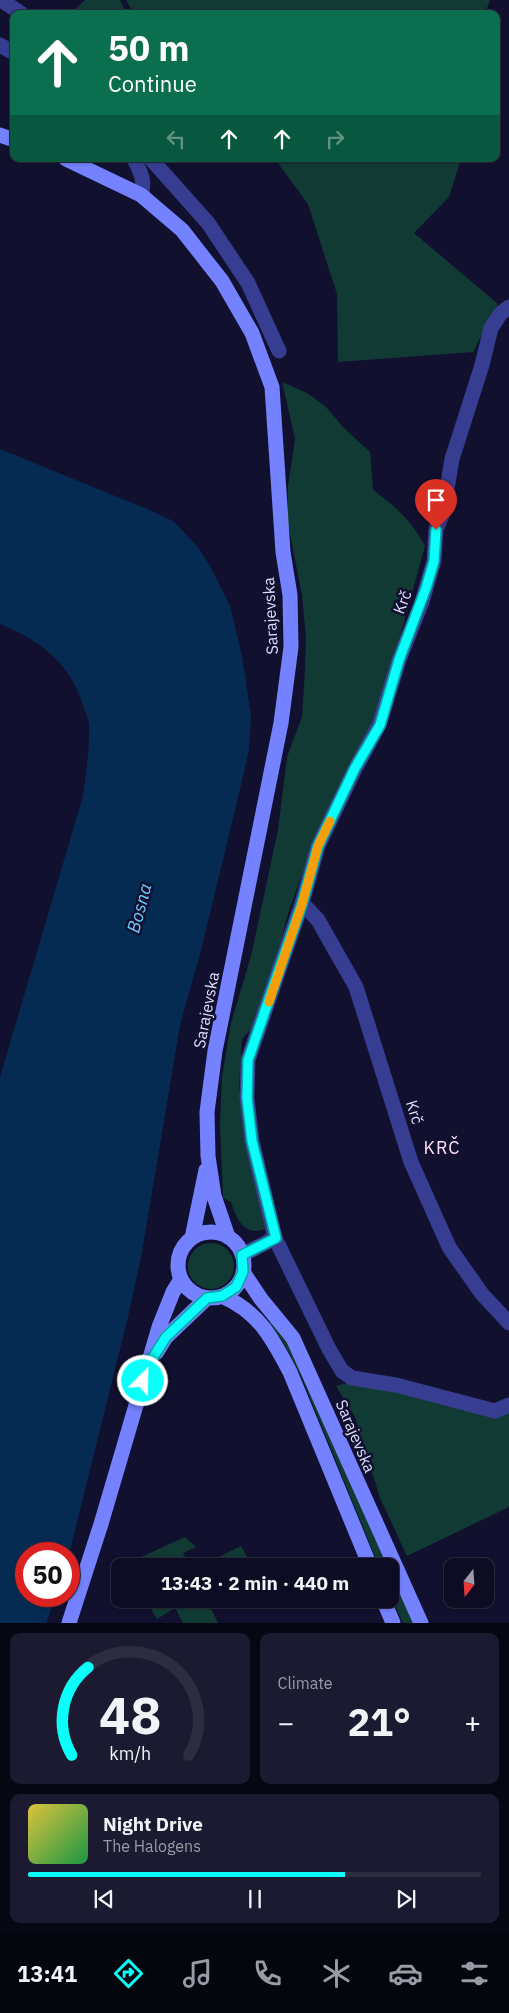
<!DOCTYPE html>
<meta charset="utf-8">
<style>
:root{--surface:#0d0c23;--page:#1b1a30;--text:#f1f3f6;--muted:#9a9ba6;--line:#2d2c41;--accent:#0afffa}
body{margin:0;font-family:"IBM Plex Sans",sans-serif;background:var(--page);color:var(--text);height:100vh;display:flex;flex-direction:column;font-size:19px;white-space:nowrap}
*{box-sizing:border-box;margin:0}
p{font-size:16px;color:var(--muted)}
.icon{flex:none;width:28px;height:28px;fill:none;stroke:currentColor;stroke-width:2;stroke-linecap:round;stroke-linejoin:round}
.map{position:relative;height:1623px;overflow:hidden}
.sheet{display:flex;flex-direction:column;gap:10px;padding:10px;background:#070713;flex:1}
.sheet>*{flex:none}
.banner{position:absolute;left:10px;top:10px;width:490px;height:152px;border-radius:10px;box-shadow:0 1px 4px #0004,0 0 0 1px var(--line);background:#0b6e4f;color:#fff;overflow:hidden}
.needle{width:32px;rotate:197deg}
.tools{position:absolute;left:444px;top:1558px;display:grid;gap:10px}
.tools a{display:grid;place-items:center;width:50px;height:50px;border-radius:10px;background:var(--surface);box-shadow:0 1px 4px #0004,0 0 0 1px var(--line);font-size:25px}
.speed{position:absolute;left:15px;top:1542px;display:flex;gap:10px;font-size:25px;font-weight:700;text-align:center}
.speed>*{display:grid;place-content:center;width:65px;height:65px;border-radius:50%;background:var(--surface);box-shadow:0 1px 4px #0004,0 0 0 1px var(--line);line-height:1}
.speed .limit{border:8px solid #d22;background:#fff;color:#111}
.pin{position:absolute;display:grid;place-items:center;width:42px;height:42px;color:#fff;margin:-51px -21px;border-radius:50% 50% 50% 0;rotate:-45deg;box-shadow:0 0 5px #0007}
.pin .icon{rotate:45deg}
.me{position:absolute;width:55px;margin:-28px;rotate:23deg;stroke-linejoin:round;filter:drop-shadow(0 0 4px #0008)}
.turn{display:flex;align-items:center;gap:18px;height:105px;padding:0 15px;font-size:22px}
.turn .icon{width:65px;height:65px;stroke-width:2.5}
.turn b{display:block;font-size:35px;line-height:42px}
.lanes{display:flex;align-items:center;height:48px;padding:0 15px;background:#0003;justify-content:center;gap:25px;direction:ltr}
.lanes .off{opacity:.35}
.big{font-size:38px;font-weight:800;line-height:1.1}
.sheet .tile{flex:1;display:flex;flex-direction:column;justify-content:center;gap:8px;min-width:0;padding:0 18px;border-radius:10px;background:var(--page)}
.sheet .dial{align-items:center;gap:0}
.dial svg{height:130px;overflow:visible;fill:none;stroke:var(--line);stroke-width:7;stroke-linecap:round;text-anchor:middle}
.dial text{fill:var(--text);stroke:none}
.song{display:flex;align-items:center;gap:15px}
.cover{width:60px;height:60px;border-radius:8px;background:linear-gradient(135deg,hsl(50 70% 55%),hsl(140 70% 35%))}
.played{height:5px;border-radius:2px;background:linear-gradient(90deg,var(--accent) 70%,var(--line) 70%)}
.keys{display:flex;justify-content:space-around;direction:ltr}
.heat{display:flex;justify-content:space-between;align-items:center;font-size:28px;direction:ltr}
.sheet .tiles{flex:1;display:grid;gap:10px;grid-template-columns:1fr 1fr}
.tile:last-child{grid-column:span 2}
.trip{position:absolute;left:111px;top:1558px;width:288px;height:50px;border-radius:10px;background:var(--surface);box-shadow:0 1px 4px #0004,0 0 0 1px var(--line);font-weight:800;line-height:50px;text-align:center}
.dock{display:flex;height:80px;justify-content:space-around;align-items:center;background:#05050e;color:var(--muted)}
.dock .icon{width:35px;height:35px}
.dock .current{color:var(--accent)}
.dock b{font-size:22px;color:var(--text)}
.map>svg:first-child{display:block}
</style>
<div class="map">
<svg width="509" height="1623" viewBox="0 0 509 1623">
<rect width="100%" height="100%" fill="#11102f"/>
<path fill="#123a34" d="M85 0H120L127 14H70Z
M126 0H490L485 14H134Z
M275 159H461L449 197 414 233 498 304 473 352 338 362 337 294 308 204Z
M282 382 307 393 325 406 345 429 370 452 373 490C396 507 411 520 425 546L395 655 368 733 313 843 288 914 275 964 253 1027 242 1039 239 1088 251 1163 265 1229C244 1237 236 1218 231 1202L223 1198 220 1124 222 1077 231 1023 251 956 278 830 287 757 302 717 305 670 306 638 302 595 287 519 288 486 295 439Z
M188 1266a23 23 0 1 1 46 0a23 23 0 1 1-46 0Z
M271 1321 286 1339 303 1373 387 1566H379L301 1376 283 1342 268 1323Z
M347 1383 509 1410V1507L407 1556 380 1498 355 1417 336 1386Z
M185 1537 196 1547 183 1553 190 1566H127L126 1564Z
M241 1546 252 1566H218L215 1559Z
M390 1573 413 1623H403L402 1621 390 1593Z
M145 1599H206L218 1623H183L175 1608 157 1619Z"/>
<path fill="#062b52" d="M0 449 147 509 173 521 197 546 210 566 230 606 242 656 251 716 249 750 236 806 200 954 180 1025 142 1252 128 1317 69 1554H26V1596H56L46 1623H0V1077L83 796C86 772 90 748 89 724 88 717 84 709 82 702 69 662 38 639 0 624Z"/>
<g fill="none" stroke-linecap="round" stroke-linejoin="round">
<path stroke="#373e92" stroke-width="15" d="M1 0 22 14
M0 45 14 53
M134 159C140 171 146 181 141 195
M151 159 208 223 248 283 279 351
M509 307 501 313 491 328 482 365 452 459 443 513 436 529 434 561 422 602 399 660 379 725 355 769 318 846 302 903 248 1060 247 1098 252 1141 275 1238 329 1349 342 1371 352 1378 396 1385 495 1411 509 1405
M302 903 318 920 356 987 411 1162 449 1247 482 1294 509 1323
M242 1255 275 1238"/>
<path stroke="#7582ff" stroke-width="15" d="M0 135 14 140
M66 159 141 195 182 230 222 281 252 333 272 387 283 552 290 595 291 647 281 723 215 1051 207 1112 208 1156 214 1196 228 1237
M178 1265a33 33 0 1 1 66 0a33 33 0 1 1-66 0Z
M192 1238 206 1170
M243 1272 261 1299 293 1338 421 1623
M222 1296C259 1312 272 1338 290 1372L370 1566
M156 1353 166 1337 207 1298
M383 1599 393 1623
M69 1623 101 1524 159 1327 173 1292 181 1279"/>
</g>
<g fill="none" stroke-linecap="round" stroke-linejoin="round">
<g stroke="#06a6a2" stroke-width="12">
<path id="route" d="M143 1381 147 1367 166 1337 207 1298 222 1296 236 1287 243 1272 242 1255 276 1238 252 1141 247 1098 248 1060 302 904 318 846 355 768 380 725 399 660 426 588 434 561 436 530"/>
</g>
<use href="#route" stroke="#0afffa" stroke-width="9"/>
<path stroke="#f59e0b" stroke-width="9" d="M269 1002 302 904 318 846 330 821"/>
</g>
<g text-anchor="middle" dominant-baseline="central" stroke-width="5" stroke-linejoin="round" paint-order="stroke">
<g font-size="16" fill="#dedeff" stroke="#11102f">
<text transform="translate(402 602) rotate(-69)">Krč</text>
<text transform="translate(270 616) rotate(-93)">Sarajevska</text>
<text transform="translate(206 1010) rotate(-79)">Sarajevska</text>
<text transform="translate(415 1112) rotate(73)">Krč</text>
<text transform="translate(356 1436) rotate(67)">Sarajevska</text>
</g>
<g font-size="18" font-style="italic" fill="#6cccff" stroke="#11102f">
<text transform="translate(139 908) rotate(-75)">Bosna</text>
</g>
<g font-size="18" letter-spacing="1" fill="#ffe0f7" stroke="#11102f">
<text x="442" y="1147">KRČ</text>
</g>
</g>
</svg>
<div class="tools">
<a><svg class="needle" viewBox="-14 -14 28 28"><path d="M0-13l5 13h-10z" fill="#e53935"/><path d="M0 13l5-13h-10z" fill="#9a9ba6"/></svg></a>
</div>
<div class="speed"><div class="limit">50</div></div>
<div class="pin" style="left:436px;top:530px;background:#d93025"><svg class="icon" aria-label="arrive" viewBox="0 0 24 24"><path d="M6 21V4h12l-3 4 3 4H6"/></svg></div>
<svg class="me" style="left:143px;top:1381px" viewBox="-20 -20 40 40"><circle r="17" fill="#0afffa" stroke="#fff" stroke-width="3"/><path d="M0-11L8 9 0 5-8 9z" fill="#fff"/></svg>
<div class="trip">13:43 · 2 min · 440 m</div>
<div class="banner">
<div class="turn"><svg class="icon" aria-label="ahead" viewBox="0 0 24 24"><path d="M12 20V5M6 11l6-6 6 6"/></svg><div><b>50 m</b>Continue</div></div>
<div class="lanes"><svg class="icon off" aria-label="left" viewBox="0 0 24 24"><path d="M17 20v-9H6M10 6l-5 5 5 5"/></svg><svg class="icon" aria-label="ahead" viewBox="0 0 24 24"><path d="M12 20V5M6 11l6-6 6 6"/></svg><svg class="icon" aria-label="ahead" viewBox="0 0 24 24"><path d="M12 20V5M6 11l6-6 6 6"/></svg><svg class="icon off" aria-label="right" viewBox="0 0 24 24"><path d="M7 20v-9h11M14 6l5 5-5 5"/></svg></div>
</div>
</div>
<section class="sheet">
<div class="tiles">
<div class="tile dial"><svg viewBox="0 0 100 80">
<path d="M14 69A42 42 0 1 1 86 69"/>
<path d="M14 69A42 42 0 0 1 24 15" stroke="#0afffa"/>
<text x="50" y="56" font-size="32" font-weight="700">48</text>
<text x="50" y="72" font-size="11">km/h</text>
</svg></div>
<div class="tile"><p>Climate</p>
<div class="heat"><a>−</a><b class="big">21°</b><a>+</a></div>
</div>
<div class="tile">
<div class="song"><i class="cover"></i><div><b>Night Drive</b><p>The Halogens</p></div></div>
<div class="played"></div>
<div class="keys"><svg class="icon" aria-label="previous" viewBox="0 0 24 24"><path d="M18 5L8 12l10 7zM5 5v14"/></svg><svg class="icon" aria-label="pause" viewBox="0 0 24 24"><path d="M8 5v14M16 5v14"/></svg><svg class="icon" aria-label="next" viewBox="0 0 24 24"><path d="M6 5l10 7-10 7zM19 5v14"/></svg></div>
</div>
</div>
</section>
<nav class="dock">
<b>13:41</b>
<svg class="icon current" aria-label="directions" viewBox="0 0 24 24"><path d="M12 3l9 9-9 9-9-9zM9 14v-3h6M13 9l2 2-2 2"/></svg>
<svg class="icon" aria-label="music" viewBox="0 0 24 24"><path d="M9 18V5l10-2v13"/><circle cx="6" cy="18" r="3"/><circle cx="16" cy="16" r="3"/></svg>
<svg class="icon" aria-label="phone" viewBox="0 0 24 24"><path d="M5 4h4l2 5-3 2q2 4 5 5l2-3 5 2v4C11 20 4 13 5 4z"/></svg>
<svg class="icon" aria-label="climate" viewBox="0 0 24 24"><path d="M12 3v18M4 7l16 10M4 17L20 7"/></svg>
<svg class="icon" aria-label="car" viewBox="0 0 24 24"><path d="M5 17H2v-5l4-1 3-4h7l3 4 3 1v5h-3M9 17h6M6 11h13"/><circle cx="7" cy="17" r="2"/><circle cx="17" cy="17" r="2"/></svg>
<svg class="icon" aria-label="filters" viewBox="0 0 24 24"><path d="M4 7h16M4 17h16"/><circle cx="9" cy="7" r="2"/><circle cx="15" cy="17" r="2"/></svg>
</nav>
